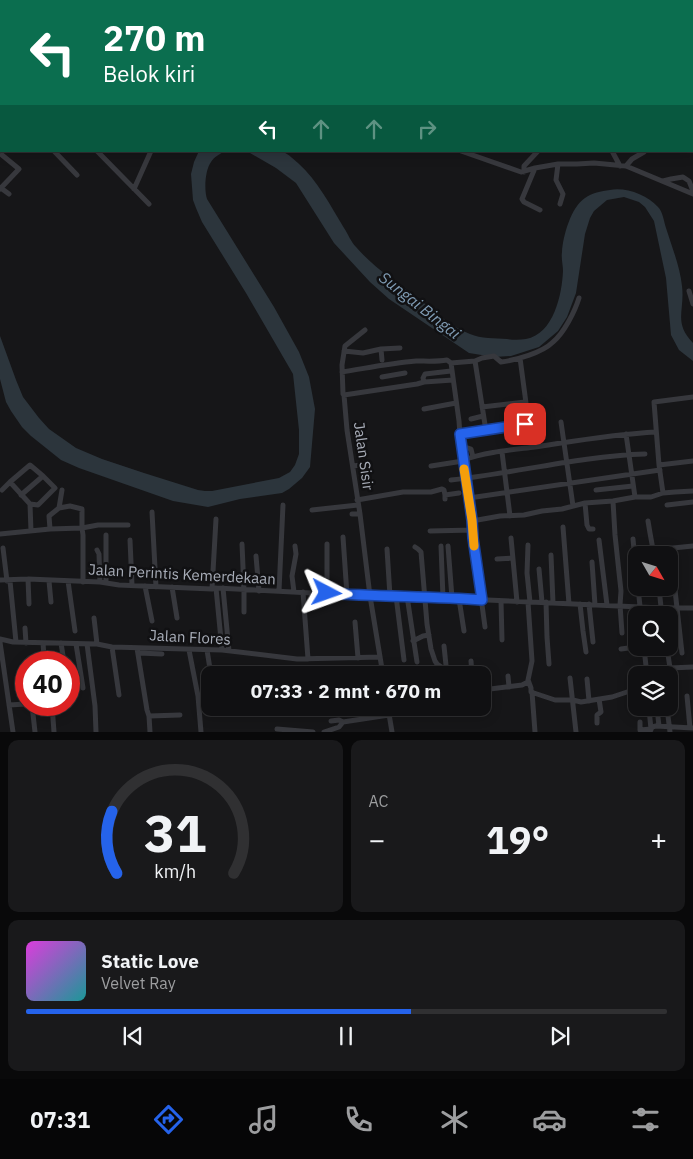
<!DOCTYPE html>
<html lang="id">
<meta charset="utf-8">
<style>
:root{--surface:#101012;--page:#19191b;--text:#f1f3f6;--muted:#9c9d9f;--line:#303032;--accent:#2563eb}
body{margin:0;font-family:"IBM Plex Sans",sans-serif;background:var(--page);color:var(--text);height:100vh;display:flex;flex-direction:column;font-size:19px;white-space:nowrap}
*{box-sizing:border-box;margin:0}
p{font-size:16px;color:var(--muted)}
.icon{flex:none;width:28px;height:28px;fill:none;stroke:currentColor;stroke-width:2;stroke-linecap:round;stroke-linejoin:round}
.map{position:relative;height:732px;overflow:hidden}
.side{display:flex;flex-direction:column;gap:8px;padding:8px;background:#09090a;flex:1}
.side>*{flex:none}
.banner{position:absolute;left:0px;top:0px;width:694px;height:152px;box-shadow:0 2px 12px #0003,0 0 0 1px var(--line);background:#0b6e4f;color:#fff;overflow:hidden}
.needle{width:32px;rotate:129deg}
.fabs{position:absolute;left:628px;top:546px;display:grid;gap:10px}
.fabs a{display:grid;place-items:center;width:50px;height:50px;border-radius:10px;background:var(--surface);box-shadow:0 2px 12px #0003,0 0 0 1px var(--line);font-size:25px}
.speed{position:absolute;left:15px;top:651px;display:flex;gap:10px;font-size:25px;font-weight:700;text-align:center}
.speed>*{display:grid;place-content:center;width:65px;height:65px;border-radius:50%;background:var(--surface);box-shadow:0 2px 12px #0003,0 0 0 1px var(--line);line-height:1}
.speed .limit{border:8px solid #d22;background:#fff;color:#111}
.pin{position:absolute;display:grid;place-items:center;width:42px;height:42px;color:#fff;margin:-21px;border-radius:10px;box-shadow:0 2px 8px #0006}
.me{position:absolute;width:55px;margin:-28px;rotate:94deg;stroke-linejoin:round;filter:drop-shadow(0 0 4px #0008)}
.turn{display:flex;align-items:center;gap:18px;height:105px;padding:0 20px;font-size:22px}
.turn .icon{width:65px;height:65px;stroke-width:2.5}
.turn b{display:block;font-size:35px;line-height:42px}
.lanes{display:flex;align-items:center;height:48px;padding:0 20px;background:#0003;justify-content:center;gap:25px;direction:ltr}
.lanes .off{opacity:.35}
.big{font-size:38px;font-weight:700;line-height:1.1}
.side .tile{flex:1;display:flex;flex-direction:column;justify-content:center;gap:8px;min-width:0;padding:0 18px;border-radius:10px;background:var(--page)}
.side .dial{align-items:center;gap:0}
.dial svg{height:130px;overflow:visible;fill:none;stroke:var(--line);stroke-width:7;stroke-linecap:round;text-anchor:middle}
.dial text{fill:var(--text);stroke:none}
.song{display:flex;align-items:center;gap:15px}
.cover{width:60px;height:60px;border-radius:8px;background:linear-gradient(135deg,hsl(300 70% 55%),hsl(180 70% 35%))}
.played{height:5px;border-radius:2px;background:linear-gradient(90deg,var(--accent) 60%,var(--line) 60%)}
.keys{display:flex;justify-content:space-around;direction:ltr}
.heat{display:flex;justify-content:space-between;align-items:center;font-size:28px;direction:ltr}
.side .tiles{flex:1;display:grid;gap:8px;grid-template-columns:1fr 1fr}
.tile:last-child{grid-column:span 2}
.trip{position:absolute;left:201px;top:666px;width:290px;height:50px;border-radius:10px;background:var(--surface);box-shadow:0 2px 12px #0003,0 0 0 1px var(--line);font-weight:700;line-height:50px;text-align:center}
.menu{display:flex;height:80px;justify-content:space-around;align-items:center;background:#060607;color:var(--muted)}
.menu .icon{width:35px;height:35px}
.menu .on{color:var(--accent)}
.menu b{font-size:22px;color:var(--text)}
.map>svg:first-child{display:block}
</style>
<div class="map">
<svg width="693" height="732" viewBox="0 0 693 732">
<rect width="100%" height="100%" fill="#161618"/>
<path fill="#2c353c" d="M199 151H225C220 154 214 157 211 162 205 170 204 190 207 199L274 307 299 352 309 377 315 409 310 467 302 478 289 489 282 493 240 499 208 507 173 501 79 468 61 460 31 436 22 427 11 411 6 402 0 379V336L16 380 23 397 39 418 49 429 76 448 102 459 144 473 198 490 205 491H212L279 478 290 472 295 465 299 454V430L293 374 246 293 202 222 196 208 193 200 191 174 194 162Z
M242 151C250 151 278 150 283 152 289 154 294 160 298 163 318 181 330 205 344 228 348 234 351 242 356 247 374 268 398 283 420 300 436 312 451 327 470 334 481 339 495 338 507 339 513 340 520 340 526 339 554 334 562 294 563 271 563 265 561 258 562 252 563 236 571 207 585 198 592 193 601 191 610 190 626 187 647 195 658 207 663 212 664 222 666 228 672 247 680 267 682 286 685 311 673 322 693 343V361L679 350 671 335 666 278 654 221 645 207 639 202 624 197 607 200 594 211 590 218 585 234 576 293 567 317 558 331 539 347 511 356 494 357 469 353 389 299 370 282 334 243 296 183 276 168 250 153Z"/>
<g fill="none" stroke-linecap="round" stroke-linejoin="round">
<path stroke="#37383d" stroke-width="5" d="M99 0 102 1
M182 0 185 1
M19 1 20 0
M58 1 59 0
M94 1 95 0
M147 1 148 0
M220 1 221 0
M388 1 389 0
M676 1 677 0
M0 17 1 16
M692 76 693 77
M0 83 1 82
M0 116 1 115
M54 151 77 175
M97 151 149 204
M461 151 521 172 535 168 558 164H577L594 163 626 166 693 194
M612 151 620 166
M558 164 556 180 563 194 560 204
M626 166 632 159 644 152
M535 168 522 199 524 202 540 210
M524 172V166L538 151
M663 181 671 179 683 177 689 181 693 191
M1 188 9 194
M0 189 19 169 2 155
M134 189 151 151
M689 291 693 304
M365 330 345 346 342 365 343 394 344 395 347 430 360 514 370 596 383 675
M381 349 400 348
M344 351 363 353 381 349 382 360
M520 358 526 403
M475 361 486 431
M451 363 459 421 461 449 472 521 473 538 485 627
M342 372C367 368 391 363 416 361 426 361 436 362 447 360L451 363 475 361 482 358 494 356 501 362C516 360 542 353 553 342 564 333 575 311 579 298
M382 377 405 373
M424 382 423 378 425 374 451 371
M344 395 417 384 424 382 453 380
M424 409 456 403
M471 419 483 416
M561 422 573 506
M460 434 525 424 529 420 527 406 525 402 482 407
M626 434 635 497
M461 449 468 448 471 449 473 457
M502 452 510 516
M463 460C486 452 511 450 535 447 575 441 615 434 656 432
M659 465 693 461
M353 466 361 465
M431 466 463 461
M451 480C516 473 580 456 645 454
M10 482 30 465 43 476 21 495
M2 490 10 482 30 504 31 531
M62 490 59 508 70 506 82 509V528L98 525H128
M596 490 633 486
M663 493 659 465 654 402 693 397
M469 498 660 470
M445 499V495L459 493
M357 500 403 492H431L442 489 444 490 445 495
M613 501 615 535 621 591 620 605 622 633
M585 503 587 525 589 529H593
M30 504 38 505 55 488 43 476
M667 505 693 502
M312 510 358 505
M152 512 156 587
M352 514H360
M472 521 500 516 524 515 542 511 562 509 585 503 613 501 635 497H651L663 493 675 492 693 491
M648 521 650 533 654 555
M563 527 569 604
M50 529 49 516 59 508
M430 531 473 530
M0 534 50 529 82 528 83 535V582
M106 535V583
M343 537 347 595
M511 538 517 602
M633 539 636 571
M130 540 132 585
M599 540 607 605
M242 544 244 590V612
M327 544V593
M528 545 527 573 530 602
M441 546 443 598
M448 546 452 598
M415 547 418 549 421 552 427 624 431 649 435 661 437 664 446 670
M3 548 7 581
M387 549 390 596
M97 550 99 554 100 582
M653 550 693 546
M551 555 553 603
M256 556 259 591
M497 559 512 558
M592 562 595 605
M539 569 542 602
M28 579 29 604
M0 580 28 579 100 582 119 585 212 589 216 588 370 596 443 598 662 608H693
M669 580H672L674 583 675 590 682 653
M10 581 16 642
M49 581 51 602
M68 581 75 631
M145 586 152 621
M172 587 177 618
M216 588 222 650
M223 588 229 651
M638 588 641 615
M659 588 661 607
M212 589 216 519
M279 591 283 505
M294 592 292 576 296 554 295 546
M303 592 308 659
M396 596 404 660
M407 596 417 662
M459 599 464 631
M501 601 502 640
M528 602 532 661 528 680 531 688V692L555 700H573L581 702 612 697 636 689
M546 602 547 637 549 664
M580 604 583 631 586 652
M589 604 593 642
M94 618 97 644
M355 622 358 658
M25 628 26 643
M0 639 13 642 97 644 112 647 222 650 297 659 380 657
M413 641 423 636 429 635
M0 642 13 732
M43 643 44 656
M61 643 64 662
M76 644 83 688
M87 644 95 706 96 732
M444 646 447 675
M112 647 119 695
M137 648 147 710 149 716 150 732
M644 648 647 675
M667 648 670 668
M621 649 636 647
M189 650 198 696 201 732
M207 650 211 675
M139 653 162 654
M471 661 472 675
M646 669 693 667
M508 676 509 687
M570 678 576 732
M587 679 589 701
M482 690 522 685 528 682
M532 692 535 732
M687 696 690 728
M9 705 26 704
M32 705 35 732
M52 705 54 732
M388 708 392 732
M657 708 659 726
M667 708 670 732
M149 716 180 715
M331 721 339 720 343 722
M640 722V730L651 729 649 709
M597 723V715L601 712 599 699
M277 729 313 732
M324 732 339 727 343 722 389 715
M650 732 652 727 656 726 693 728"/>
</g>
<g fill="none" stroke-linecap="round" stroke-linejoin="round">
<g stroke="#184099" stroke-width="12">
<path id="route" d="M327 593C379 597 430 596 482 600L473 538 472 520 460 434 525 424"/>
</g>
<use href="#route" stroke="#2563eb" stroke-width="9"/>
<path stroke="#f59e0b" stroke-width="9" d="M464 469 472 520 474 546"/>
</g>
<g text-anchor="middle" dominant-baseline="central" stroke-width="5" stroke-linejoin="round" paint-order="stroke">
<g font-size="15" fill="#a8adb8" stroke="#111113">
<text transform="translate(364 456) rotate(82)">Jalan Sisir</text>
<text transform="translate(182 574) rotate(3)">Jalan Perintis Kemerdekaan</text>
<text transform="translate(190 637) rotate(3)">Jalan Flores</text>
</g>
<g font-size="16" font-style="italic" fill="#7f9bb3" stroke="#111113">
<text transform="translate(420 305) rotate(38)">Sungai Bingai</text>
</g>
</g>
</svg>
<div class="fabs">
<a><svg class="needle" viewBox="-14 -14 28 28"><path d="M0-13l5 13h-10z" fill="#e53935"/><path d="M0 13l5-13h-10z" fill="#9c9d9f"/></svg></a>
<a><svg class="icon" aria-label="search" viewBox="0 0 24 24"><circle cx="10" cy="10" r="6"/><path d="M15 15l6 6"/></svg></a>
<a><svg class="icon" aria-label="layers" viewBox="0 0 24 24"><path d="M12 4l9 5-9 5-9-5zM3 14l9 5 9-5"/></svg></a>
</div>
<div class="speed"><div class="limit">40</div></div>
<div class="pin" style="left:525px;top:424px;background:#d93025"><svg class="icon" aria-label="arrive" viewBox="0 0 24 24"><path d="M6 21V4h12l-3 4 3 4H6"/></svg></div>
<svg class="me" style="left:327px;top:593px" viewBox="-20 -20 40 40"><path d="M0-17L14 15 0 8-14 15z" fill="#2563eb" stroke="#fff" stroke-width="4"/></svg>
<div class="trip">07:33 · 2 mnt · 670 m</div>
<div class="banner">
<div class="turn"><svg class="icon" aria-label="left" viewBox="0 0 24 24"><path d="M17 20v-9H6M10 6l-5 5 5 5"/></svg><div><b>270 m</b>Belok kiri</div></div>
<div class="lanes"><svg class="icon" aria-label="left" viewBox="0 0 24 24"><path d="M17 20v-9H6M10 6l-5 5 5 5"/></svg><svg class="icon off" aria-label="ahead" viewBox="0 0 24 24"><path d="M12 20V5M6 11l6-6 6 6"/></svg><svg class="icon off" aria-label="ahead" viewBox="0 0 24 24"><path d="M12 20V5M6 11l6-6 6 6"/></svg><svg class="icon off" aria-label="right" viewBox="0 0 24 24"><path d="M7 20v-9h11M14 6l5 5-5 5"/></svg></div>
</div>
</div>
<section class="side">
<div class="tiles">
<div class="tile dial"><svg viewBox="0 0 100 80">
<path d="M14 69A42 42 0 1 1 86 69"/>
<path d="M14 69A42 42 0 0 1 11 31" stroke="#2563eb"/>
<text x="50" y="56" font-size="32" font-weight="700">31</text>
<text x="50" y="72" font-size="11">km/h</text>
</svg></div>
<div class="tile"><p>AC</p>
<div class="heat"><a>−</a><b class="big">19°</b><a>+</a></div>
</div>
<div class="tile">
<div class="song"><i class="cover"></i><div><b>Static Love</b><p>Velvet Ray</p></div></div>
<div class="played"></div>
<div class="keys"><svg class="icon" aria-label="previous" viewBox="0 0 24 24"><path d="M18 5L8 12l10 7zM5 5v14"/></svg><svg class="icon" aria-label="pause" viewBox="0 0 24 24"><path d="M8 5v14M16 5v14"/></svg><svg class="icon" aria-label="next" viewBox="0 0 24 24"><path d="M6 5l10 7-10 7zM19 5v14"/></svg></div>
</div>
</div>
</section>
<nav class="menu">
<b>07:31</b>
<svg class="icon on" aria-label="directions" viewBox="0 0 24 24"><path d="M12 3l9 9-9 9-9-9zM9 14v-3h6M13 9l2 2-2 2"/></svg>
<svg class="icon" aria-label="music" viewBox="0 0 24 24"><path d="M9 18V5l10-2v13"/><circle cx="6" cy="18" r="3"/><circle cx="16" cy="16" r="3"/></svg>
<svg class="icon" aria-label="phone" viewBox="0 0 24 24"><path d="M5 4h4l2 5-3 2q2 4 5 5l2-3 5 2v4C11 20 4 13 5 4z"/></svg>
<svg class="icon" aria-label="climate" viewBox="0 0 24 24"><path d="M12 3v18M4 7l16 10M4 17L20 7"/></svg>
<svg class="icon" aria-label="car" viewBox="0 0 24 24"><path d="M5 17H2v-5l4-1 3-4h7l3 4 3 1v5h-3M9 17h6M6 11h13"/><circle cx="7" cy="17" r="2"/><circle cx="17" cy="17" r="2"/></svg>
<svg class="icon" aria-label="filters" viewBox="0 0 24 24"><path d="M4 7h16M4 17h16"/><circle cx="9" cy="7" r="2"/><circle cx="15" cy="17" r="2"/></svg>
</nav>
